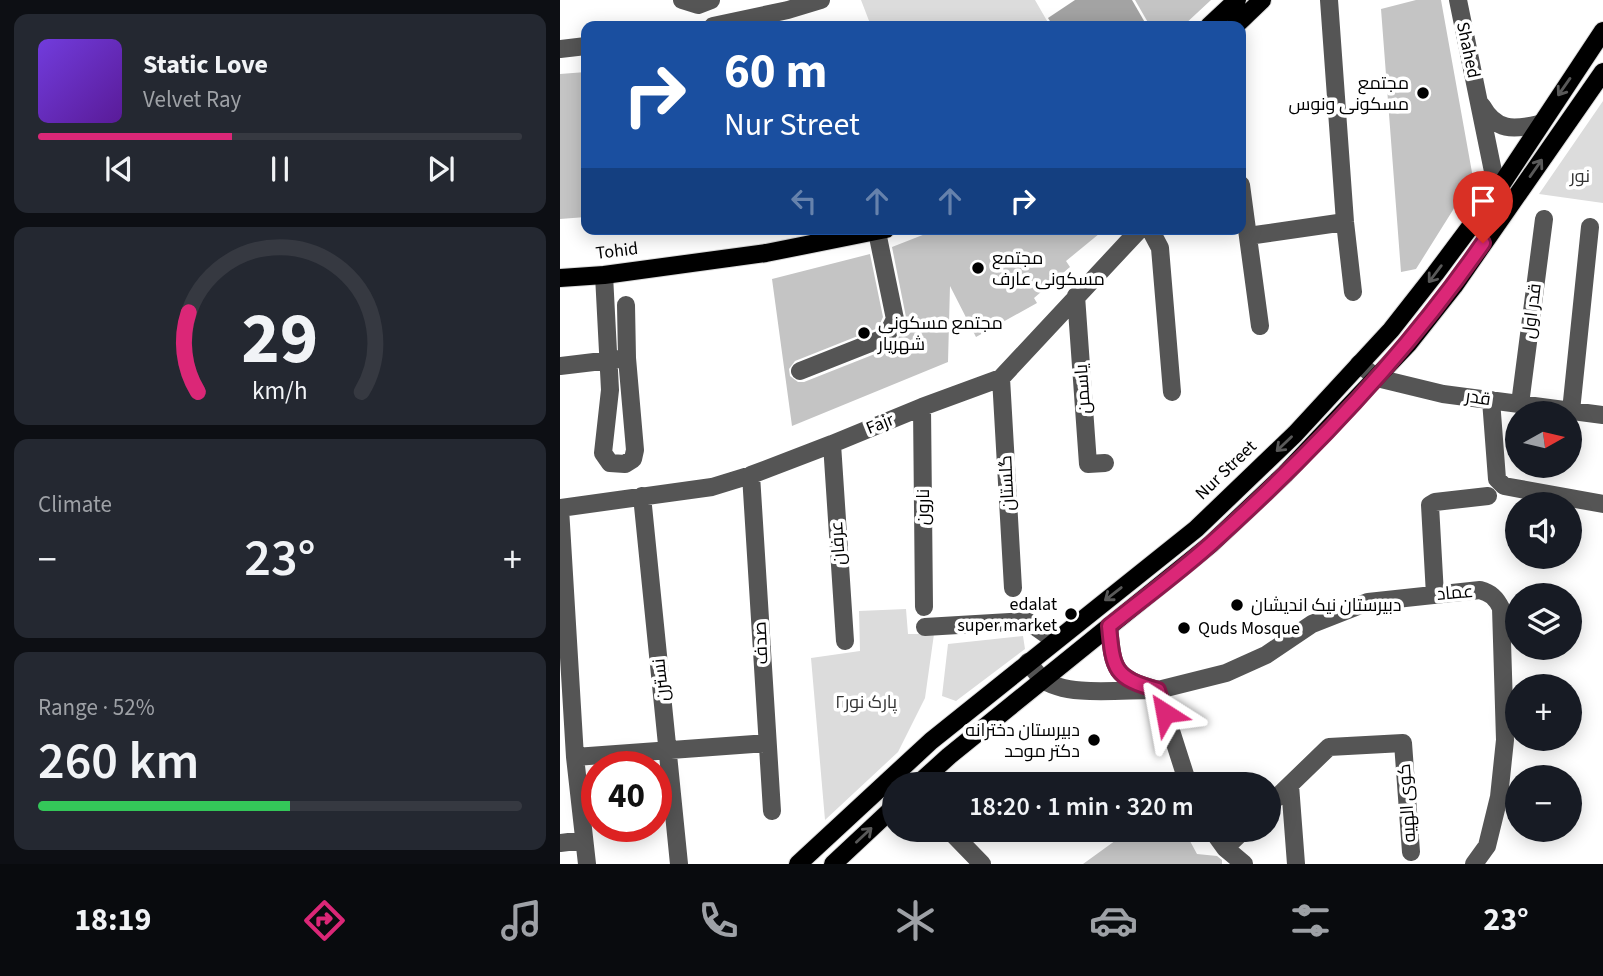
<!DOCTYPE html>
<meta charset="utf-8">
<style>
:root{--surface:#171b24;--page:#242831;--text:#f1f3f6;--muted:#9ea1a6;--line:#363941;--accent:#db2777}
body{margin:0;font-family:"Source Sans 3",Cairo,sans-serif;background:var(--page);color:var(--text);height:100vh;display:flex;flex-direction:column;font-size:26px;white-space:nowrap}
*{box-sizing:border-box;margin:0}
p{font-size:23px;color:var(--muted)}
.icon{flex:none;width:38px;height:38px;fill:none;stroke:currentColor;stroke-width:2;stroke-linecap:round;stroke-linejoin:round}
.map{position:relative;flex:1;overflow:hidden}
.sheet{display:flex;flex-direction:column;gap:14px;padding:14px;background:#0d0f14;width:560px}
.sheet>*{flex:none}
.banner{position:absolute;left:21px;top:21px;width:665px;height:214px;border-radius:14px;box-shadow:0 4px 18px #0003;background:#1a4fa0;color:#fff;overflow:hidden}
.needle{width:46px;rotate:82deg}
.controls{position:absolute;left:945px;top:401px;display:grid;gap:14px}
.controls a{display:grid;place-items:center;width:77px;height:77px;border-radius:50%;background:var(--surface);box-shadow:0 4px 18px #0003;font-size:35px}
.speed{position:absolute;left:21px;top:751px;display:flex;gap:14px;font-size:35px;font-weight:700;text-align:center}
.speed>*{display:grid;place-content:center;width:91px;height:91px;border-radius:50%;background:var(--surface);box-shadow:0 4px 18px #0003;line-height:1}
.speed .limit{border:10px solid #d22;background:#fff;color:#111}
.pin{position:absolute;display:grid;place-items:center;width:60px;height:60px;color:#fff;margin:-72px -30px;border-radius:50% 50% 50% 0;rotate:-45deg;box-shadow:0 0 7px #0007}
.pin .icon{rotate:45deg}
.me{position:absolute;width:77px;margin:-38px;rotate:326deg;stroke-linejoin:round;filter:drop-shadow(0 0 5px #0008)}
.turn{display:flex;align-items:center;gap:24px;height:147px;padding:0 28px;font-size:32px}
.turn .icon{width:91px;height:91px;stroke-width:2.5}
.turn b{display:block;font-size:49px;line-height:60px}
.lanes{display:flex;align-items:center;height:66px;padding:0 28px;background:#0003;justify-content:center;gap:35px;direction:ltr}
.lanes .off{opacity:.35}
.big{font-size:52px;font-weight:600;line-height:1.1}
.sheet .card{flex:1;display:flex;flex-direction:column;justify-content:center;gap:10px;min-width:0;padding:0 24px;border-radius:14px;background:var(--page)}
.sheet .dial{align-items:center;gap:0}
.dial svg{height:182px;overflow:visible;fill:none;stroke:var(--line);stroke-width:7;stroke-linecap:round;text-anchor:middle}
.dial text{fill:var(--text);stroke:none}
.song{display:flex;align-items:center;gap:21px}
.cover{width:84px;height:84px;border-radius:10px;background:linear-gradient(135deg,hsl(260 70% 55%),hsl(270 70% 35%))}
.played{height:7px;border-radius:4px;background:linear-gradient(90deg,var(--accent) 40%,var(--line) 40%)}
.keys{display:flex;justify-content:space-around;direction:ltr}
.heat{display:flex;justify-content:space-between;align-items:center;font-size:38px;direction:ltr}
.charge{height:10px;border-radius:5px;background:linear-gradient(90deg,#34c759 52%,var(--line) 0)}
.trip{position:absolute;left:322px;top:772px;width:399px;height:70px;border-radius:35px;background:var(--surface);box-shadow:0 4px 18px #0003;font-weight:600;line-height:70px;text-align:center}
.tab-bar{display:flex;height:112px;justify-content:space-around;align-items:center;background:#090b0e;color:var(--muted)}
.tab-bar .icon{width:49px;height:49px}
.tab-bar .on{color:var(--accent)}
.tab-bar b{font-size:32px;color:var(--text)}
main{display:flex;flex:1;min-height:0}
.map>svg:first-child{display:block}
</style>
<main>
<section class="sheet">
<div class="card">
<div class="song"><i class="cover"></i><div><b>Static Love</b><p>Velvet Ray</p></div></div>
<div class="played"></div>
<div class="keys"><svg class="icon" aria-label="previous" viewBox="0 0 24 24"><path d="M18 5L8 12l10 7zM5 5v14"/></svg><svg class="icon" aria-label="pause" viewBox="0 0 24 24"><path d="M8 5v14M16 5v14"/></svg><svg class="icon" aria-label="next" viewBox="0 0 24 24"><path d="M6 5l10 7-10 7zM19 5v14"/></svg></div>
</div>
<div class="card dial"><svg viewBox="0 0 100 80">
<path d="M14 69A42 42 0 1 1 86 69"/>
<path d="M14 69A42 42 0 0 1 10 34" stroke="#db2777"/>
<text x="50" y="56" font-size="32" font-weight="700">29</text>
<text x="50" y="72" font-size="11">km/h</text>
</svg></div>
<div class="card"><p>Climate</p>
<div class="heat"><a>−</a><b class="big">23°</b><a>+</a></div>
</div>
<div class="card"><p>Range · 52%</p><b class="big">260 km</b><div class="charge"></div></div>
</section>
<div class="map">
<svg width="1043" height="864" viewBox="0 0 1043 864">
<rect width="100%" height="100%" fill="#fff"/>
<path fill="#dcdcdc" d="M301 0H475L490 26H311Z
M1043 101V203L979 194Z
M346 609 348 634H374L365 698 338 752 265 820 251 658 300 651 299 611Z
M463 636 465 649 396 701 382 696 388 644Z"/>
<path fill="#a3a3a3" d="M515 0H572L587 26H493L488 18Z"/>
<path fill="#c4c4c4" d="M575 0H651L623 26H590Z
M856 0H881L913 178 856 269 841 272 821 9Z
M26 72V217L0 219V74Z
M378 229H545L506 261 510 267 474 298 477 303 416 337 390 286 388 362 232 426 212 279 310 254 323 317 318 328 235 361 229 369 230 376 238 382H244L330 348 336 343 345 324 346 317 332 247Z
M570 830H624L637 854 657 856 662 860V864H523Z"/>
<g fill="none" stroke-linecap="round" stroke-linejoin="round">
<g stroke="#dbdbdb" stroke-width="20">
<path id="major" d="M649 26 677 0
M675 26 702 0
M0 278 44 275 206 253 326 229
M358 784 389 756 651 544 725 474 849 343 894 286 1043 72
M238 864 371 741 636 529 735 434 831 330 875 274 937 191 1043 31
M273 864 334 807"/>
</g>
<path stroke="#555" stroke-width="18" d="M122 0 138 5 151 0
M769 0 785 222 793 292
M898 0 937 191
M153 26 228 10 261 0
M0 49 26 46
M922 106C936 131 953 130 979 124
M681 185 700 326
M590 229 600 248 612 392
M688 236 785 222
M44 275 50 390 43 453 50 463 65 464 73 459 75 450 67 358 66 305
M516 296 528 464 545 463
M799 364 817 378 883 394 1043 415
M0 366 59 359
M240 371 326 337 335 319 317 232
M441 378 453 588
M931 400 937 479 944 486 1043 504
M960 404 984 219
M362 407 364 607
M1011 411 1030 227
M272 444 285 641
M191 475 212 811
M82 496 119 864
M0 508 152 487 191 475 272 444 362 407 441 378 580 229
M0 508 15 757 27 864
M875 595 870 505 875 502 928 496
M365 627 467 621 494 640
M468 662C472 667 477 674 482 679 507 698 566 689 598 690 554 678 553 670 549 626
M15 757 207 743
M628 784 598 690 666 673 706 655 752 624 808 602 920 590C931 593 936 598 941 608L945 740 939 797 927 846 914 864
M730 785 736 864
M709 805 769 747 843 743 851 852
M389 830 422 864
M652 830 665 848 684 864
M0 843 24 840
M665 848 684 830"/>
<use href="#major" stroke="#000" stroke-width="18"/>
</g>
<defs><path id="oneway-shaft" d="M-6 0H5M1.5-3L5.5 0L1.5 3" fill="none" stroke-width="1.6" stroke-linecap="round" stroke-linejoin="round" transform="scale(1.75)"/></defs>
<g stroke="#595959">
<use href="#oneway-shaft" transform="translate(1004 87) rotate(125)"/>
<use href="#oneway-shaft" transform="translate(976 168) rotate(-55)"/>
<use href="#oneway-shaft" transform="translate(875 274) rotate(127)"/>
<use href="#oneway-shaft" transform="translate(724 444) rotate(136)"/>
<use href="#oneway-shaft" transform="translate(553 594) rotate(142)"/>
<use href="#oneway-shaft" transform="translate(304 835) rotate(-43)"/>
</g>
<g fill="none" stroke-linecap="round" stroke-linejoin="round">
<g stroke="#8e194d" stroke-width="18">
<path id="route" d="M605 713 598 690C554 678 553 670 549 626 584 598 620 572 653 542 753 452 846 354 923 243"/>
</g>
<use href="#route" stroke="#db2777" stroke-width="12"/>
</g>
<g fill="#000" stroke="#fff" stroke-width="2.5">
<circle cx="863" cy="93" r="7"/>
<circle cx="418" cy="268" r="7"/>
<circle cx="304" cy="333" r="7"/>
<circle cx="677" cy="605" r="7"/>
<circle cx="511" cy="614" r="7"/>
<circle cx="624" cy="628" r="7"/>
<circle cx="534" cy="740" r="7"/>
</g>
<g text-anchor="middle" dominant-baseline="central" stroke-width="7" stroke-linejoin="round" paint-order="stroke">
<g font-size="18" fill="#000" stroke="#fff">
<text transform="translate(908 50) rotate(78)">Shahed</text>
<text transform="translate(57 251) rotate(-7)">Tohid</text>
<text transform="translate(972 311) rotate(-83)">قدر اول</text>
<text transform="translate(523 389) rotate(-94)">یاسمن</text>
<text transform="translate(918 398) rotate(8)">قدر</text>
<text transform="translate(320 424) rotate(-22)">Fajr</text>
<text transform="translate(666 470) rotate(-44)">Nur Street</text>
<text transform="translate(447 483) rotate(-93)">گلستان</text>
<text transform="translate(363 507) rotate(-90)">نارون</text>
<text transform="translate(278 543) rotate(-94)">عرفان</text>
<text transform="translate(895 593) rotate(-5)">عماد</text>
<text transform="translate(201 643) rotate(-93)">صدف</text>
<text transform="translate(101 680) rotate(-96)">نسترن</text>
<text transform="translate(847 803) rotate(-94)">کوی الهیه</text>
</g>
<g font-size="18" fill="#000" stroke="#fff" text-anchor="start">
<text x="849" y="83" text-anchor="end">مجتمع<tspan x="849" dy="21">مسکونی ونوس</tspan></text>
<text x="432" y="258">مجتمع<tspan x="432" dy="21">مسکونی عارف</tspan></text>
<text x="318" y="323">مجتمع مسکونی<tspan x="318" dy="21">شهریار</tspan></text>
<text x="497" y="604" text-anchor="end">edalat<tspan x="497" dy="21">super market</tspan></text>
<text x="691" y="605">دبیرستان نیک اندیشان</text>
<text x="638" y="628">Quds Mosque</text>
<text x="520" y="730" text-anchor="end">دبیرستان دخترانه<tspan x="520" dy="21">دکتر موحد</tspan></text>
</g>
<g font-size="18" fill="#333" stroke="#fff">
<text x="1020" y="176">نور</text>
<text x="306" y="702">پارک نور۲</text>
</g>
</g>
</svg>
<div class="controls">
<a><svg class="needle" viewBox="-14 -14 28 28"><path d="M0-13l5 13h-10z" fill="#e53935"/><path d="M0 13l5-13h-10z" fill="#9ea1a6"/></svg></a>
<a><svg class="icon" aria-label="sound" viewBox="0 0 24 24"><path d="M4 9h4l5-4v14l-5-4H4zM17 9q2 3 0 6"/></svg></a>
<a><svg class="icon" aria-label="layers" viewBox="0 0 24 24"><path d="M12 4l9 5-9 5-9-5zM3 14l9 5 9-5"/></svg></a>
<a>+</a>
<a>−</a>
</div>
<div class="speed"><div class="limit">40</div></div>
<div class="pin" style="left:923px;top:243px;background:#d93025"><svg class="icon" aria-label="arrive" viewBox="0 0 24 24"><path d="M6 21V4h12l-3 4 3 4H6"/></svg></div>
<svg class="me" style="left:605px;top:713px" viewBox="-20 -20 40 40"><path d="M0-17L14 15 0 8-14 15z" fill="#db2777" stroke="#fff" stroke-width="4"/></svg>
<div class="trip">18:20 · 1 min · 320 m</div>
<div class="banner">
<div class="turn"><svg class="icon" aria-label="right" viewBox="0 0 24 24"><path d="M7 20v-9h11M14 6l5 5-5 5"/></svg><div><b>60 m</b>Nur Street</div></div>
<div class="lanes"><svg class="icon off" aria-label="left" viewBox="0 0 24 24"><path d="M17 20v-9H6M10 6l-5 5 5 5"/></svg><svg class="icon off" aria-label="ahead" viewBox="0 0 24 24"><path d="M12 20V5M6 11l6-6 6 6"/></svg><svg class="icon off" aria-label="ahead" viewBox="0 0 24 24"><path d="M12 20V5M6 11l6-6 6 6"/></svg><svg class="icon" aria-label="right" viewBox="0 0 24 24"><path d="M7 20v-9h11M14 6l5 5-5 5"/></svg></div>
</div>
</div>
</main>
<nav class="tab-bar">
<b>18:19</b>
<svg class="icon on" aria-label="directions" viewBox="0 0 24 24"><path d="M12 3l9 9-9 9-9-9zM9 14v-3h6M13 9l2 2-2 2"/></svg>
<svg class="icon" aria-label="music" viewBox="0 0 24 24"><path d="M9 18V5l10-2v13"/><circle cx="6" cy="18" r="3"/><circle cx="16" cy="16" r="3"/></svg>
<svg class="icon" aria-label="phone" viewBox="0 0 24 24"><path d="M5 4h4l2 5-3 2q2 4 5 5l2-3 5 2v4C11 20 4 13 5 4z"/></svg>
<svg class="icon" aria-label="climate" viewBox="0 0 24 24"><path d="M12 3v18M4 7l16 10M4 17L20 7"/></svg>
<svg class="icon" aria-label="car" viewBox="0 0 24 24"><path d="M5 17H2v-5l4-1 3-4h7l3 4 3 1v5h-3M9 17h6M6 11h13"/><circle cx="7" cy="17" r="2"/><circle cx="17" cy="17" r="2"/></svg>
<svg class="icon" aria-label="filters" viewBox="0 0 24 24"><path d="M4 7h16M4 17h16"/><circle cx="9" cy="7" r="2"/><circle cx="15" cy="17" r="2"/></svg>
<b>23°</b>
</nav>
